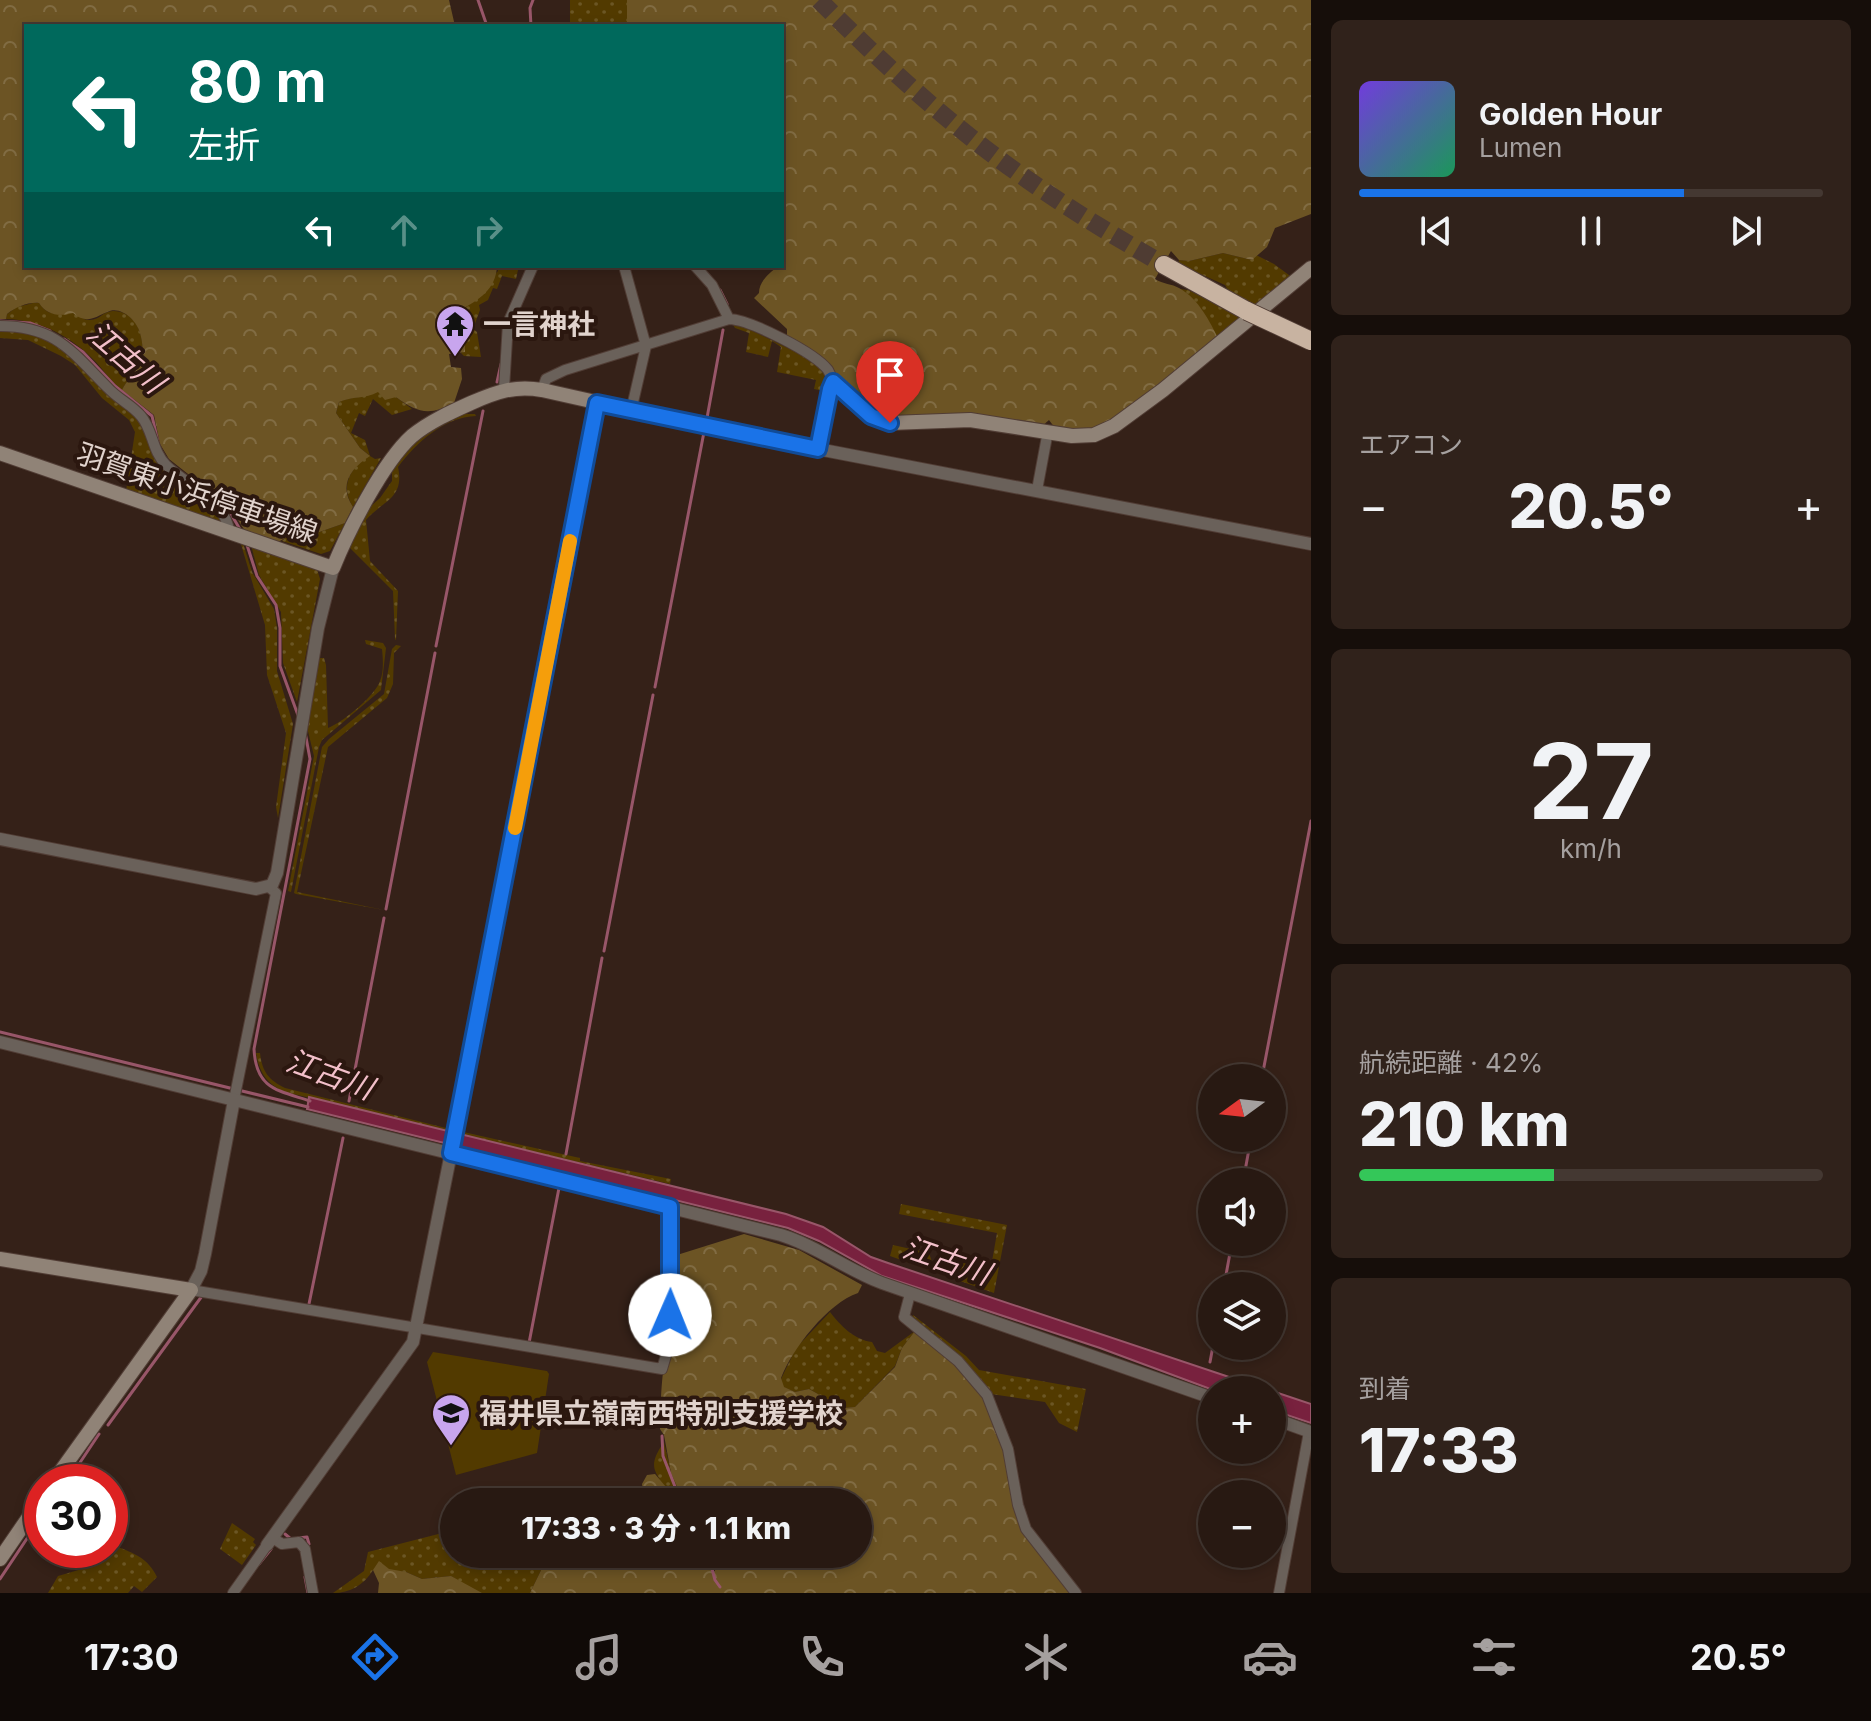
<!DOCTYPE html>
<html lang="ja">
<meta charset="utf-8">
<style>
:root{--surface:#281912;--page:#30221b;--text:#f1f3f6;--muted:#a5a09f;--line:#443832;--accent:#1a73e8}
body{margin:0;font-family:Inter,"Noto Sans JP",sans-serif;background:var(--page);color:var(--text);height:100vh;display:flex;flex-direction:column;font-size:30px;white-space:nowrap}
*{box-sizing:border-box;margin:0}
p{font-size:26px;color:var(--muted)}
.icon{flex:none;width:44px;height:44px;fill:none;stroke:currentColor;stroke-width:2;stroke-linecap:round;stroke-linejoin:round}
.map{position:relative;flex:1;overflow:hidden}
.side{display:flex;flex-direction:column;gap:20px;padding:20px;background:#160e0a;width:560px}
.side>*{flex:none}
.banner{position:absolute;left:24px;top:24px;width:760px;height:244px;border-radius:0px;box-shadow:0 4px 12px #0003,0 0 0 2px var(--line);background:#00695c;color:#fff;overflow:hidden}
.needle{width:52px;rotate:255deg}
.fabs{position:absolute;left:1198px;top:1064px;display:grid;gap:16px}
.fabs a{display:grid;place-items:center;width:88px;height:88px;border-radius:50%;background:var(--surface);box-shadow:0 4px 12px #0003,0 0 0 2px var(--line);font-size:40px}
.speed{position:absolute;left:24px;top:1464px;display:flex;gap:16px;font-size:40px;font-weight:700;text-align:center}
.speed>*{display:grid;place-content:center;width:104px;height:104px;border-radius:50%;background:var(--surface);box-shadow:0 4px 12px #0003,0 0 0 2px var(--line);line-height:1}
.speed .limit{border:12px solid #d22;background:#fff;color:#111}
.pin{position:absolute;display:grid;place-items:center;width:68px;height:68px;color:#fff;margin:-82px -34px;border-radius:50% 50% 50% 0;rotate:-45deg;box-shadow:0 0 8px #0007}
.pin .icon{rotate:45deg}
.me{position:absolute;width:88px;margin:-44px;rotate:1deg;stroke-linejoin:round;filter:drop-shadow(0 0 6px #0008)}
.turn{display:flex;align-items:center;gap:28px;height:168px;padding:0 32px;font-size:36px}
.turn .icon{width:104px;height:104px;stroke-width:2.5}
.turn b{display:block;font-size:56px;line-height:68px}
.lanes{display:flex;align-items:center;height:76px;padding:0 32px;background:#0003;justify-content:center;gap:40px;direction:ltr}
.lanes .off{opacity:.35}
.big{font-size:60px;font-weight:800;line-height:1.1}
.side .card{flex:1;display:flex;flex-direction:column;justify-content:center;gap:12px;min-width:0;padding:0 28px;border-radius:12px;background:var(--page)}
.side .dial{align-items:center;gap:0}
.dial b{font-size:104px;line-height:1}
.song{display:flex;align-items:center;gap:24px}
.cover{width:96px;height:96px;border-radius:12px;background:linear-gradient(135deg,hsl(260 70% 55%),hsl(150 70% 35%))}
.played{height:8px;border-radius:4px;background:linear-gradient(90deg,var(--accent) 70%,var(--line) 70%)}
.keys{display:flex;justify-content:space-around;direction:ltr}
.heat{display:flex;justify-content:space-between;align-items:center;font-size:44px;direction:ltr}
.charge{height:12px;border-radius:6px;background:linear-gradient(90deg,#34c759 42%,var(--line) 0)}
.trip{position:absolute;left:440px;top:1488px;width:432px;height:80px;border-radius:40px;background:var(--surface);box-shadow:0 4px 12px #0003,0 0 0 2px var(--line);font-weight:800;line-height:80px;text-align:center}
.menu{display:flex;height:128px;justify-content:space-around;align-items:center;background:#100a07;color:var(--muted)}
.menu .icon{width:56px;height:56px}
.menu .on{color:var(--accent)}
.menu b{font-size:36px;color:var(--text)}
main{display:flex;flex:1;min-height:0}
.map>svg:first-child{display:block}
</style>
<main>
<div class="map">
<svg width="1311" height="1593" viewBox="0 0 1311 1593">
<defs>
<pattern id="grass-dots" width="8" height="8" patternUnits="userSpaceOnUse" patternTransform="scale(2)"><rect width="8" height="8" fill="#523a00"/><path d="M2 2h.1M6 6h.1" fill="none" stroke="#6b5624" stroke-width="1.8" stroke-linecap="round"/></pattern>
<pattern id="forest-crowns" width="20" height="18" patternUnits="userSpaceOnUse" patternTransform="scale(2)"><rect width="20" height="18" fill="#6c5424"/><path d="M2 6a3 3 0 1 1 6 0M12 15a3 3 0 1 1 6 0" fill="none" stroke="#816c43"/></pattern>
</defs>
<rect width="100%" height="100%" fill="#352118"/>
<path fill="url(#grass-dots)" d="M570 0H627V26H570Z
M1223 253 1252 260 1256 255 1274 264 1293 278 1258 308 1229 292 1225 285 1178 264 1179 260 1189 261Z
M497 266H502V269L518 270 516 279 502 276 497 289 493 288 488 300 479 305 480 310 473 329 477 332 481 357 464 356 461 353 464 351 454 329 460 310 498 271Z
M1180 289 1188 290 1246 317 1219 340 1195 302Z
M33 303H39C52 321 58 309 73 313 80 315 82 320 90 320 100 320 103 311 113 311 137 311 146 338 141 358 138 371 127 379 122 390 112 382 104 371 96 362 72 337 41 320 6 319L7 314 17 307Z
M732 323H736L804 356 824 372V391L814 389 816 380 777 372 781 347 772 341 768 357 746 352 749 333 735 328Z
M0 328 49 338 137 414 151 444 218 511 225 525 126 491 135 432 129 420 102 398 75 365 61 356 28 340 0 338Z
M378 391 396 397 412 409 392 415 373 399 365 416 359 413 351 433 365 440 370 456 375 459 381 458 353 507C339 485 351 468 369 455L360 448 336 413 339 402C352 396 365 398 378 391Z
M464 414H475L476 416C444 417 416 443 398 467 405 499 382 501 366 520L370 561 398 591 396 640 395 639 393 591 349 547 370 507 380 498 392 481V469L407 451 423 436Z
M345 523 330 551 321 554 282 541 286 537H305Z
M242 540 252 572 274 609 277 628V671L293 724 278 818 276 807 286 733 267 675 265 625 240 541Z
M251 545 316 566 320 579 297 702 283 663 281 612 259 575Z
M365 640 383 643 386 648 381 690 322 740 319 747 291 892 288 891 314 756 306 723 318 658H324L326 665 328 728C342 723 376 695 380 681 384 672 383 658 382 649L366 644Z
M396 645 401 646 394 653 393 684 387 698 328 747 297 892 384 910 296 894 294 893 322 747 329 739 384 694 392 649Z
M256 1053H260C262 1072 269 1080 285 1088L454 1130V1132L285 1092C267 1084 259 1072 256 1053Z
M459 1131 580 1158V1161L671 1179 670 1184 459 1134Z
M901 1204 1007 1225 994 1293 890 1256 893 1245 929 1253 932 1262C942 1265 947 1267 955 1259L991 1267 997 1233 899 1214Z
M830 1312C840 1325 854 1340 872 1342L877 1351 885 1353 915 1331 902 1348 895 1366 855 1407 843 1408 809 1389 795 1392 783 1387 781 1379 796 1348Z
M913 1315 966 1356 979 1370 1086 1389 1077 1432 1059 1423 1045 1402 991 1394 960 1358 911 1319Z
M664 1442 671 1473 684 1502H666C665 1471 641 1475 664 1442Z
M232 1523 255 1539 253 1542 256 1545 242 1565 220 1549Z
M454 1530V1554H555L546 1560 530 1593H478L451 1576 422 1579 406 1572 373 1570C364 1585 350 1593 333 1593L364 1571 368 1552Z
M115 1546C134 1553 148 1558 157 1577L142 1592 134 1586 128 1593H48L58 1576 82 1569 88 1559 102 1560Z"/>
<path fill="url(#forest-crowns)" d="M0 0H449L455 26H26V266H497C496 289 479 300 460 310L454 328 465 342V352L449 354 451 367 461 368 462 379 454 403C430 416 417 413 396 397L385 400 378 392C365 399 352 396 339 402L336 413 360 448 370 456C351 468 338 485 353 507L345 523 305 537H287L278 542 245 531 230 507 169 459 160 444 154 415 122 390C126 381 135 374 139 364 144 354 143 344 140 333 137 321 121 305 107 312 94 318 86 324 73 313 59 317 47 315 39 303 28 302 16 307 7 314L6 319H0Z
M627 0H1311V214L1275 228 1267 247 1252 260 1223 253 1189 261 1179 260 1171 251 1155 279C1163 284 1172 284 1179 288 1199 299 1210 322 1219 340L1158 390 1093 432 1055 428 1049 420 1041 427 882 418 787 340V329L754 298 759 293C759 281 770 273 778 266H782V26H627Z
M744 1234 799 1250 862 1285 858 1293C828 1303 792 1349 781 1378L784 1387 795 1392 809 1389 843 1408 855 1407 895 1367 902 1348 915 1331 956 1363 978 1385 1006 1450 1016 1506 1073 1593H530L546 1560 555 1554H703L712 1572 715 1571V1554H858V1502H684L671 1473 664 1435 660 1429C661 1398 661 1359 673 1330 676 1325 682 1320 683 1314 687 1298 664 1280 677 1255Z
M655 1474 666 1487V1502H622L643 1491 642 1484 647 1475Z
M379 1561 389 1569 406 1572 422 1579 451 1576 482 1593H378L379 1583 373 1570Z"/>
<path fill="#523a00" d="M433 1352 547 1371 549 1374 537 1453 456 1475 427 1362Z"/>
<path fill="#78213e" stroke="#985669" stroke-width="2" d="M309 1097 786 1214 823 1227 871 1257 888 1263 1268 1390H1213L1205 1387 1100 1348 882 1276 819 1241 788 1228 307 1109Z
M1272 1391 1311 1404V1423L1272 1410Z"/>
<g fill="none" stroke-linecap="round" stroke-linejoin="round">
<path stroke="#985669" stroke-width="3" d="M478 0 487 26
M531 26 530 8 533 0
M720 290 727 304
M0 321 30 323 50 331
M64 339 83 352 115 386 152 416 158 442
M497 382 501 364
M707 418 723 330
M217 499 228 509 241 531
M247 545 257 576 276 605 280 628V666L299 718
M436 646 483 411
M655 687 704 432
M305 732 310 759 254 1049C256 1089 277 1090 310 1101
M386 909 435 653
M604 951 653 695
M0 1032 308 1107
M1262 1077 1311 821
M349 1101 384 918
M566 1154 602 958
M1243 1182 1251 1138
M1224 1286 1232 1242
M309 1304 343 1138
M529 1343 559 1188
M1210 1362 1213 1346
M108 1425 202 1296
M662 1436 663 1456 681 1502
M67 1482 99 1434
M285 1534 291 1539
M298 1538 307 1537 309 1544
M708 1554 715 1580 720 1587
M259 1564 271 1549
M305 1577 308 1593
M0 1579 42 1516"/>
<path stroke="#4f3c33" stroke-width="18" stroke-dasharray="18 9" stroke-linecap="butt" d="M819 0C884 65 953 128 1028 180 1072 211 1118 238 1164 265"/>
<g stroke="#513d35" stroke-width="12">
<path id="minor" d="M624 266 646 346 631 411
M695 266 712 285 729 319C751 320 815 353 828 370 830 374 832 378 833 382
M0 326C56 326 72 352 108 388 118 399 132 405 141 416 153 430 152 451 166 465 186 485 224 499 229 530
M504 389 508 323 533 266
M542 390 546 379 565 370 729 319
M1037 490 1048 431
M234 1100 276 893 269 887
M451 1153 597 403
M191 1290 662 1369 669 1345 670 1207
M910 1294 904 1317 958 1361 987 1395 1008 1449 1018 1505 1026 1529 1076 1593
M273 1538 282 1544 299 1542 305 1549 313 1593
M233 1593 267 1545
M1279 1593 1309 1432"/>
</g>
<g stroke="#513d35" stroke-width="14">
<path id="tertiary" d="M818 449 1311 544
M0 839 256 889 272 885 277 873 318 628 333 568
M0 1042 781 1235C817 1246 847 1270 882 1283L1212 1398
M191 1290 201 1271 205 1254 234 1100
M1272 1418 1311 1432
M267 1545 413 1342 451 1153"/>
</g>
<g stroke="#513d35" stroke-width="16">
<path id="secondary" d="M0 453 333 568C348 531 383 462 412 436 429 422 451 412 471 403 496 392 515 385 542 390L707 427 818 449 830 389 833 382 871 416 890 423 970 420 1072 436 1094 435 1114 426 1163 390 1311 268
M0 1259 191 1290 53 1482
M0 1559 42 1498"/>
</g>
<g stroke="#513d35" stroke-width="20">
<path id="motorway" d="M1164 265 1247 311"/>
</g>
<use href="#minor" stroke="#6a615a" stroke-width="10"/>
<use href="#tertiary" stroke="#6a615a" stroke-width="12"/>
<use href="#secondary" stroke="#908377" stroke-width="14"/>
<use href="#motorway" stroke="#c8b3a1" stroke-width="18"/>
<g stroke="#513d35" stroke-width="20" stroke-linecap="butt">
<path id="motorway-bridge" d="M1247 311 1311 341"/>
</g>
<use href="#motorway-bridge" stroke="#c8b3a1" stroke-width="18"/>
</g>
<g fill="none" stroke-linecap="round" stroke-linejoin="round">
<g stroke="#114b97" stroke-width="20">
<path id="route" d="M670 1315V1207L451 1153 597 403 818 449 830 389 833 382 871 416 890 423"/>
</g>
<use href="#route" stroke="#1a73e8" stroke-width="14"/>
<path stroke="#f59e0b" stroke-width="14" d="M515 828 570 541"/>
</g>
<defs>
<g id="temple-pin" transform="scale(2)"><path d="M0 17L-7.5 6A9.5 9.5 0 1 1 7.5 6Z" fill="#c8a5ee" stroke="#2b170f"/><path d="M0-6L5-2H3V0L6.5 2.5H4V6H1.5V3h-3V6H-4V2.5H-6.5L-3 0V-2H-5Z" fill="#111"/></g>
<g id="school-pin" transform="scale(2)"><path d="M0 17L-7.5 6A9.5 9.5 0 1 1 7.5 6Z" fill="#c8a5ee" stroke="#2b170f"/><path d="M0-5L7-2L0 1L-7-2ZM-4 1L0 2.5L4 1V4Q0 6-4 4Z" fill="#111"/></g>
</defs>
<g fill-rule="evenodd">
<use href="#temple-pin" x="455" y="324"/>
<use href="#school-pin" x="451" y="1413"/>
</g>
<g text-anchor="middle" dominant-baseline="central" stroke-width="8" stroke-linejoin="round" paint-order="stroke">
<g font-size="28" font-weight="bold" fill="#e1d3cd" stroke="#2b170f" text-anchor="start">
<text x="483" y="324">一言神社</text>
<text x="479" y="1413">福井県立嶺南西特別支援学校</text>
</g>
<g font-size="28" fill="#e1d3cd" stroke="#2b170f">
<text transform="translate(197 493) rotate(19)">羽賀東小浜停車場線</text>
</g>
<g font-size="30" font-style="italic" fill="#f2bfc9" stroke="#2b170f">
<text transform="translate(126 357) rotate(41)">江古川</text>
<text transform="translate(330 1074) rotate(20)">江古川</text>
<text transform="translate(947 1260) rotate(19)">江古川</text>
</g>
</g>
</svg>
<div class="fabs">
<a><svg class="needle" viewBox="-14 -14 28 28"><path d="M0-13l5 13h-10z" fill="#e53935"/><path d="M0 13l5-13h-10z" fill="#a5a09f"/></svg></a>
<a><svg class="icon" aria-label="sound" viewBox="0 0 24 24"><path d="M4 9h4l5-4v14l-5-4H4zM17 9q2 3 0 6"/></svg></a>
<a><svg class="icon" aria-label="layers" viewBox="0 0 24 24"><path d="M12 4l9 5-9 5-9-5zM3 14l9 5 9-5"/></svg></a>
<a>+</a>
<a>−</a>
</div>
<div class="speed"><div class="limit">30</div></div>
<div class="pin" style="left:890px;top:423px;background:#d93025"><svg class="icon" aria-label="arrive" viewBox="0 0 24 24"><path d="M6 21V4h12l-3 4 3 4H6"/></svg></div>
<svg class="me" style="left:670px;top:1315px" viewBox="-20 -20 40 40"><circle r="19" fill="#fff"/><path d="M0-13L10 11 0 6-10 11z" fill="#1a73e8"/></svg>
<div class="trip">17:33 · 3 分 · 1.1 km</div>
<div class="banner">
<div class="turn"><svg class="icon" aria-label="left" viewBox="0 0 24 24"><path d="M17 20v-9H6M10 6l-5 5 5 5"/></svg><div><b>80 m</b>左折</div></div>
<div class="lanes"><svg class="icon" aria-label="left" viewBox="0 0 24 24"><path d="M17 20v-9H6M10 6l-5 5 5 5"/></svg><svg class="icon off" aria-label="ahead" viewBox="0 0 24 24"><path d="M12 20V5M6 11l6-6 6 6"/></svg><svg class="icon off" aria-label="right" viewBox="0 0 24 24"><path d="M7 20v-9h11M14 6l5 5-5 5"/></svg></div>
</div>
</div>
<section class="side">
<div class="card">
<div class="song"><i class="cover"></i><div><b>Golden Hour</b><p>Lumen</p></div></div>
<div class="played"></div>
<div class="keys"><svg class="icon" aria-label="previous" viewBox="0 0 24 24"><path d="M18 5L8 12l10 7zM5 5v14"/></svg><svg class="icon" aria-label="pause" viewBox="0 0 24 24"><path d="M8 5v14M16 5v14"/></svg><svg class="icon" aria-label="next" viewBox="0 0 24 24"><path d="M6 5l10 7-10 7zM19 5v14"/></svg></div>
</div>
<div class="card"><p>エアコン</p>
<div class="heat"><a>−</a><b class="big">20.5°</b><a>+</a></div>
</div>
<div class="card dial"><b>27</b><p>km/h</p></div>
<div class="card"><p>航続距離 · 42%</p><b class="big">210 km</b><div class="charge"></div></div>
<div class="card"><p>到着</p><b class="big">17:33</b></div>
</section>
</main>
<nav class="menu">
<b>17:30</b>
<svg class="icon on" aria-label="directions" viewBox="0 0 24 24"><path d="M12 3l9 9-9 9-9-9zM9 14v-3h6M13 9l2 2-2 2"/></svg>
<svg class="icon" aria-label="music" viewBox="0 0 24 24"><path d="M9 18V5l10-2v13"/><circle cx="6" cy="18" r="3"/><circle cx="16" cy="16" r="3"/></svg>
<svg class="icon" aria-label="phone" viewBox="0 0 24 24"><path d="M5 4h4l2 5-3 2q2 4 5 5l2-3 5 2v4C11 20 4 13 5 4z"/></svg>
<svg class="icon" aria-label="climate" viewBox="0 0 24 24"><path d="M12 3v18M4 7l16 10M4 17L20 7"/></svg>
<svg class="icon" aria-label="car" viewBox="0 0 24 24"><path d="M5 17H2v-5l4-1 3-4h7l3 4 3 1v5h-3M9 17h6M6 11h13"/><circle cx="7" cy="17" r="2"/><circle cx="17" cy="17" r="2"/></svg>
<svg class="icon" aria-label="filters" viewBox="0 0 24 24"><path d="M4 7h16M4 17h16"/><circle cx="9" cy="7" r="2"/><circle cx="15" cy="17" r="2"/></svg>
<b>20.5°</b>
</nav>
